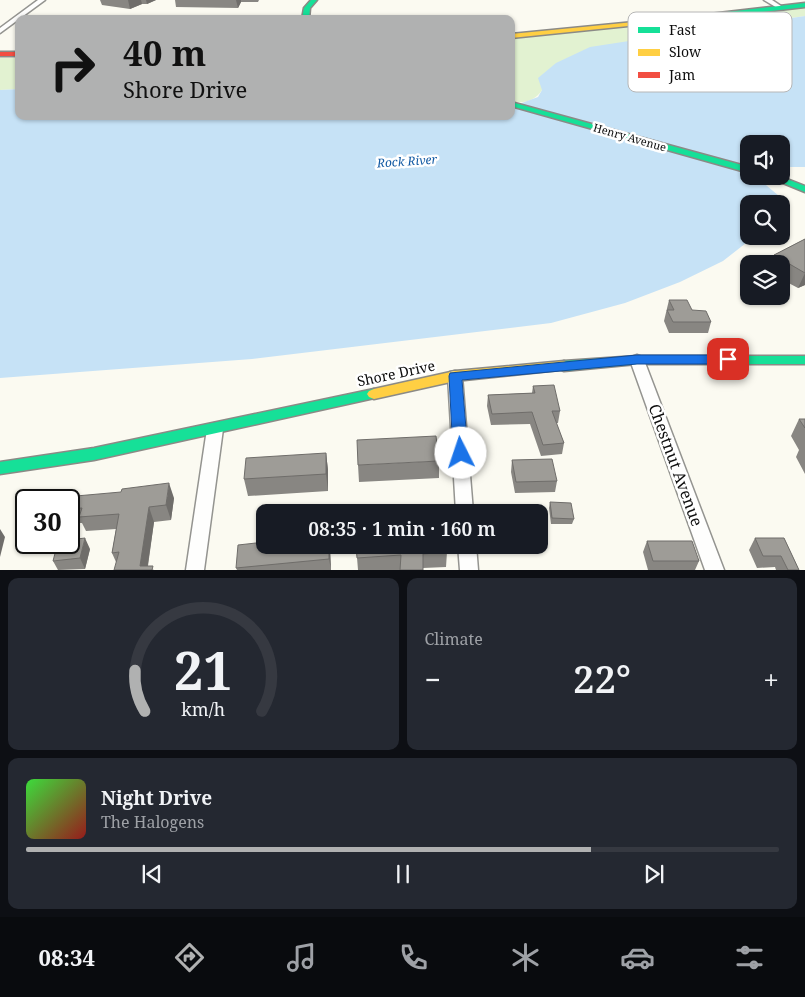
<!DOCTYPE html>
<meta charset="utf-8">
<style>
:root{--surface:#171b24;--page:#242831;--text:#f1f3f6;--muted:#9ea1a6;--line:#363941;--accent:#b0b1b1}
body{margin:0;font-family:"Noto Serif",serif;background:var(--page);color:var(--text);height:100vh;display:flex;flex-direction:column;font-size:19px;white-space:nowrap}
*{box-sizing:border-box;margin:0}
p{font-size:16px;color:var(--muted)}
.icon{flex:none;width:28px;height:28px;fill:none;stroke:currentColor;stroke-width:2;stroke-linecap:round;stroke-linejoin:round}
.map{position:relative;height:570px;overflow:hidden}
.panel{display:flex;flex-direction:column;gap:8px;padding:8px;background:#0d0f14;flex:1}
.panel>*{flex:none}
.hud{position:absolute;left:15px;top:15px;width:500px;height:105px;border-radius:10px;box-shadow:0 1px 4px #0004;background:#b0b1b1;color:#111;overflow:hidden}
.buttons{position:absolute;left:740px;top:135px;display:grid;gap:10px}
.buttons a{display:grid;place-items:center;width:50px;height:50px;border-radius:10px;background:var(--surface);box-shadow:0 1px 4px #0004;font-size:25px}
.speed{position:absolute;left:15px;top:489px;display:flex;gap:10px;font-size:25px;font-weight:700;text-align:center}
.speed>*{display:grid;place-content:center;width:65px;height:65px;border-radius:50%;background:var(--surface);box-shadow:0 1px 4px #0004;line-height:1}
.speed .limit{border:2px solid #111;border-radius:8px;background:#fff;color:#111}
.pin{position:absolute;display:grid;place-items:center;width:42px;height:42px;color:#fff;margin:-21px;border-radius:10px;box-shadow:0 2px 8px #0006}
.me{position:absolute;width:55px;margin:-28px;rotate:356deg;stroke-linejoin:round;filter:drop-shadow(0 0 4px #0008)}
.turn{display:flex;align-items:center;gap:18px;height:105px;padding:0 25px;font-size:22px}
.turn .icon{width:65px;height:65px;stroke-width:2.5}
.turn b{display:block;font-size:35px;line-height:42px}
.big{font-size:38px;font-weight:600;line-height:1.1}
.panel .tile{flex:1;display:flex;flex-direction:column;justify-content:center;gap:8px;min-width:0;padding:0 18px;border-radius:10px;background:var(--page)}
.panel .dial{align-items:center;gap:0}
.dial svg{height:130px;overflow:visible;fill:none;stroke:var(--line);stroke-width:7;stroke-linecap:round;text-anchor:middle}
.dial text{fill:var(--text);stroke:none}
.song{display:flex;align-items:center;gap:15px}
.cover{width:60px;height:60px;border-radius:8px;background:linear-gradient(135deg,hsl(120 70% 55%),hsl(0 70% 35%))}
.played{height:5px;border-radius:2px;background:linear-gradient(90deg,var(--accent) 75%,var(--line) 75%)}
.keys{display:flex;justify-content:space-around;direction:ltr}
.heat{display:flex;justify-content:space-between;align-items:center;font-size:28px;direction:ltr}
.panel .tiles{flex:1;display:grid;gap:8px;grid-template-columns:1fr 1fr}
.tile:last-child{grid-column:span 2}
.trip{position:absolute;left:256px;top:504px;width:292px;height:50px;border-radius:10px;background:var(--surface);box-shadow:0 1px 4px #0004;font-weight:600;line-height:50px;text-align:center}
.tab-bar{display:flex;height:80px;justify-content:space-around;align-items:center;background:#090b0e;color:var(--muted)}
.tab-bar .icon{width:35px;height:35px}
.tab-bar .selected{color:var(--accent)}
.tab-bar b{font-size:22px;color:var(--text)}
.map>svg:first-child{display:block}
</style>
<div class="map">
<svg width="805" height="570" viewBox="0 0 805 570">
<rect width="100%" height="100%" fill="#fbfaf1"/>
<path fill="#e2f2d1" d="M805 7V16L702 31 659 34 629 41 542 90C535 101 523 104 511 101V37Z
M0 58H19V89L0 90Z"/>
<path fill="#c6e2f6" d="M805 16V167H781V144H749V176H762L760 180 785 201 786 209 781 219V204H749V236H755L723 261 680 282 625 303 551 323 252 359 0 378V90L19 89V116H511V107L538 97 542 90 538 78 556 63 590 47 629 41 659 34 702 31Z"/>
<g fill="none" stroke-linecap="round" stroke-linejoin="round">
<g stroke="#949490" stroke-width="3">
<path id="street" d="M38 0H45L0 33V28Z
M764 0H772L784 8 779 9Z
M637 355 642 357 644 360 724 570H705L630 360 632 357Z
M455 371 460 372 462 376 473 512H456L448 376 450 372Z
M215 423 221 425 223 429 204 570H186L207 429 209 425Z
M458 545H476L478 570H460Z"/>
</g>
<g stroke="#8b8a86" stroke-width="3">
<path id="fast" d="M311 0H317L310 8 309 19H302L304 8Z
M805 3V7L675 22 672 20 675 18Z
M511 102 749 167V173L511 106Z
M766 176H779L805 186V192Z
M637 356H805V364H637L564 371 559 369 558 366 559 363 564 361Z
M374 389 379 391 381 394 379 397 94 460 0 474V462L94 448Z"/>
</g>
<g stroke="#8b8a86" stroke-width="3">
<path id="slow" d="M675 18 678 20 677 21 511 38V34Z
M564 361 569 363 570 366 569 369 455 381 374 399 369 397 367 394 369 391 374 389 455 371Z"/>
</g>
<g stroke="#8b8a86" stroke-width="3">
<path id="jam" d="M0 52H19V56H0Z"/>
</g>
<use href="#street" fill="#fefefd" fill-rule="evenodd"/>
<use href="#fast" fill="#16e098" fill-rule="evenodd"/>
<use href="#slow" fill="#ffcf43" fill-rule="evenodd"/>
<use href="#jam" fill="#f24e42" fill-rule="evenodd"/>
</g>
<path fill="#888682" d="M100 0H156L147 4H142L130 9 102 5Z
M175 0H259L258 2H241L238 8 176 7Z
M805 239V285L798 288 781 279V264H771L774 255Z
M669 300 692 310 711 322 708 333H669L664 321Z
M533 386 560 411 558 423H556L564 443 562 454 541 456 530 424 491 425 487 406 488 395 532 393Z
M799 419H805V474L796 457 799 450 791 436Z
M326 453 328 470V491L248 496 244 479Z
M512 460 557 481 555 492 515 493 511 472Z
M439 461V478L359 482 358 465Z
M174 498 171 520 154 522 148 566 154 570 116 562 112 553 116 529 86 531 82 523H78L71 509Z
M550 502 574 519 572 524H551L549 508Z
M755 538H784L799 570H776L775 567 757 568 749 550Z
M647 541 699 561 695 570H648L643 552Z
M265 545H330L331 570H237L236 568Z
M356 545 447 552 446 567 423 568V570H358Z
M90 549 85 569 58 570 53 561Z"/>
<path fill="#6f6d6a" d="M128 0H141L142 4 130 9Z
M146 0H156L147 4Z
M236 0H241V2L238 8Z
M805 273V285L798 288Z
M326 453 328 470V491L326 474Z
M169 483 174 498 171 520 166 505Z
M149 507 154 522 147 570 140 566Z
M0 529 5 537 0 557Z
M85 538 90 549 85 569 80 558Z
M329 545H330V552L331 570 329 559Z"/>
<path fill="#9e9c97" stroke="#6f6d6a" d="M805 239V273L774 255Z
M669 300H687L692 310 706 311 711 322H673L667 310H674Z
M554 385 560 411H552L564 443 543 445 532 412 492 414 488 395 535 393 533 386Z
M799 419H805V428Z
M436 436 439 461 358 465 357 440Z
M326 453V474L244 479 246 458Z
M552 459 557 481 516 482 512 460Z
M169 483 166 505 149 507 140 566H153L152 570H114L119 552 112 553 119 514 79 517 82 508 71 509 76 496 121 492 122 489Z
M550 502 571 503 574 519 552 518Z
M85 538 80 558 53 561 58 542H69V540Z
M755 538H784L799 570H788L781 556H763Z
M647 541H692L699 561H653Z
M265 542V545H329V559L236 568 238 545Z
M356 545H446L447 552 423 554V570H400L401 555 357 558Z"/>
<path fill="#1a73e8" stroke="#114b97" d="M637 355H728L733 356 735 359 733 362 728 364H637L462 380 468 453 466 457 461 459 456 457 453 453 449 376 450 373Z"/>
<g text-anchor="middle" dominant-baseline="central" stroke-width="5" stroke-linejoin="round" paint-order="stroke">
<g font-size="11" fill="#0d0d0d" stroke="#fff">
<text transform="translate(630 137) rotate(16)">Henry Avenue</text>
</g>
<g font-size="12" font-style="italic" fill="#125aa3" stroke="#fff">
<text transform="translate(407 161) rotate(-4)">Rock River</text>
</g>
<g font-size="14" fill="#0d0d0d" stroke="#fff">
<text transform="translate(396 373) rotate(-12)">Shore Drive</text>
</g>
<g font-size="16" fill="#0d0d0d" stroke="#fff">
<text transform="translate(676 465) rotate(70)">Chestnut Avenue</text>
</g>
</g>
<rect x="628" y="12" width="164" height="80" rx="8" fill="#fff" stroke="#b6b6b6" stroke-width="1"/>
<rect x="638" y="27" width="22" height="6" fill="#16e098"/>
<rect x="638" y="49" width="22" height="7" fill="#ffcf43"/>
<rect x="638" y="72" width="22" height="6" fill="#f24e42"/>
<g font-size="14" fill="#0d0d0d">
<text x="669" y="35">Fast</text>
<text x="669" y="57">Slow</text>
<text x="669" y="80">Jam</text>
</g>
</svg>
<div class="buttons">
<a><svg class="icon" aria-label="sound" viewBox="0 0 24 24"><path d="M4 9h4l5-4v14l-5-4H4zM17 9q2 3 0 6"/></svg></a>
<a><svg class="icon" aria-label="search" viewBox="0 0 24 24"><circle cx="10" cy="10" r="6"/><path d="M15 15l6 6"/></svg></a>
<a><svg class="icon" aria-label="layers" viewBox="0 0 24 24"><path d="M12 4l9 5-9 5-9-5zM3 14l9 5 9-5"/></svg></a>
</div>
<div class="speed"><div class="limit">30</div></div>
<div class="pin" style="left:728px;top:359px;background:#d93025"><svg class="icon" aria-label="arrive" viewBox="0 0 24 24"><path d="M6 21V4h12l-3 4 3 4H6"/></svg></div>
<svg class="me" style="left:461px;top:453px" viewBox="-20 -20 40 40"><circle r="19" fill="#fff"/><path d="M0-13L10 11 0 6-10 11z" fill="#1a73e8"/></svg>
<div class="trip">08:35 · 1 min · 160 m</div>
<div class="hud">
<div class="turn"><svg class="icon" aria-label="right" viewBox="0 0 24 24"><path d="M7 20v-9h11M14 6l5 5-5 5"/></svg><div><b>40 m</b>Shore Drive</div></div>
</div>
</div>
<section class="panel">
<div class="tiles">
<div class="tile dial"><svg viewBox="0 0 100 80">
<path d="M14 69A42 42 0 1 1 86 69"/>
<path d="M14 69A42 42 0 0 1 8 44" stroke="#b0b1b1"/>
<text x="50" y="56" font-size="32" font-weight="700">21</text>
<text x="50" y="72" font-size="11">km/h</text>
</svg></div>
<div class="tile"><p>Climate</p>
<div class="heat"><a>−</a><b class="big">22°</b><a>+</a></div>
</div>
<div class="tile">
<div class="song"><i class="cover"></i><div><b>Night Drive</b><p>The Halogens</p></div></div>
<div class="played"></div>
<div class="keys"><svg class="icon" aria-label="previous" viewBox="0 0 24 24"><path d="M18 5L8 12l10 7zM5 5v14"/></svg><svg class="icon" aria-label="pause" viewBox="0 0 24 24"><path d="M8 5v14M16 5v14"/></svg><svg class="icon" aria-label="next" viewBox="0 0 24 24"><path d="M6 5l10 7-10 7zM19 5v14"/></svg></div>
</div>
</div>
</section>
<nav class="tab-bar">
<b>08:34</b>
<svg class="icon selected" aria-label="directions" viewBox="0 0 24 24"><path d="M12 3l9 9-9 9-9-9zM9 14v-3h6M13 9l2 2-2 2"/></svg>
<svg class="icon" aria-label="music" viewBox="0 0 24 24"><path d="M9 18V5l10-2v13"/><circle cx="6" cy="18" r="3"/><circle cx="16" cy="16" r="3"/></svg>
<svg class="icon" aria-label="phone" viewBox="0 0 24 24"><path d="M5 4h4l2 5-3 2q2 4 5 5l2-3 5 2v4C11 20 4 13 5 4z"/></svg>
<svg class="icon" aria-label="climate" viewBox="0 0 24 24"><path d="M12 3v18M4 7l16 10M4 17L20 7"/></svg>
<svg class="icon" aria-label="car" viewBox="0 0 24 24"><path d="M5 17H2v-5l4-1 3-4h7l3 4 3 1v5h-3M9 17h6M6 11h13"/><circle cx="7" cy="17" r="2"/><circle cx="17" cy="17" r="2"/></svg>
<svg class="icon" aria-label="filters" viewBox="0 0 24 24"><path d="M4 7h16M4 17h16"/><circle cx="9" cy="7" r="2"/><circle cx="15" cy="17" r="2"/></svg>
</nav>
